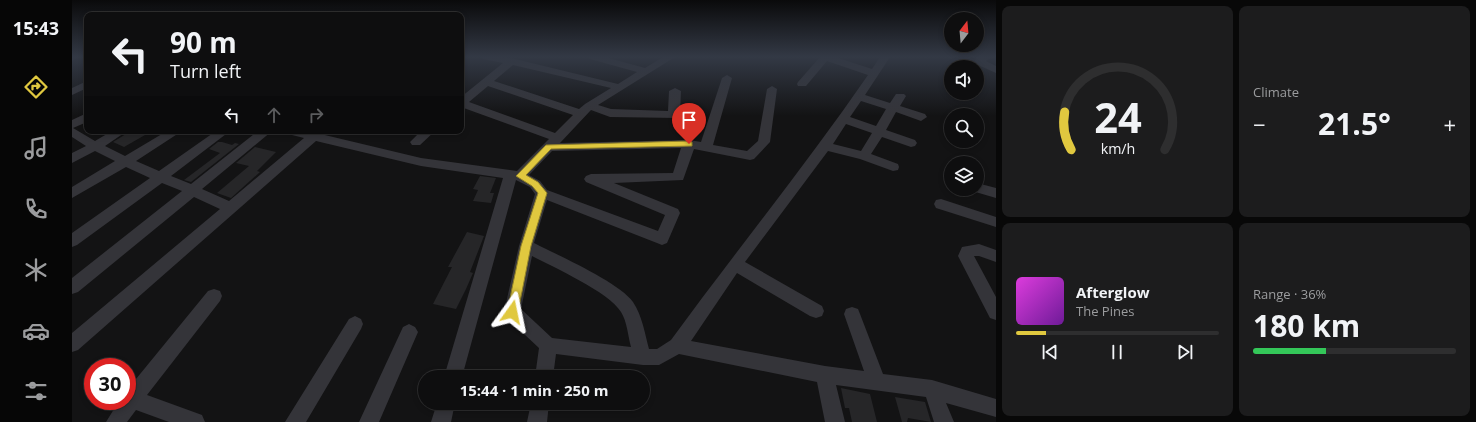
<!DOCTYPE html>
<meta charset="utf-8">
<style>
:root{--surface:#0e0e0f;--page:#1c1c1d;--text:#f1f3f6;--muted:#9b9c9e;--line:#2e2e2f;--accent:#e0c83f}
body{margin:0;font-family:"Open Sans",sans-serif;background:var(--page);color:var(--text);height:100vh;display:flex;flex-direction:column;font-size:15px;white-space:nowrap}
*{box-sizing:border-box;margin:0}
p{font-size:13px;color:var(--muted)}
.icon{flex:none;width:22px;height:22px;fill:none;stroke:currentColor;stroke-width:2;stroke-linecap:round;stroke-linejoin:round}
.map{position:relative;flex:1;overflow:hidden}
.drawer{display:flex;flex-direction:column;gap:6px;padding:6px;background:#080808;width:480px}
.drawer>*{flex:none}
.top-card{position:absolute;left:12px;top:12px;width:380px;height:122px;border-radius:8px;box-shadow:0 2px 6px #0003,0 0 0 1px var(--line);background:#0e0e0f;color:var(--text);overflow:hidden}
.needle{width:26px;rotate:16deg}
.controls{position:absolute;left:872px;top:12px;display:grid;gap:8px}
.controls a{display:grid;place-items:center;width:40px;height:40px;border-radius:50%;background:var(--surface);box-shadow:0 2px 6px #0003,0 0 0 1px var(--line);font-size:20px}
.speed{position:absolute;left:12px;top:358px;display:flex;gap:8px;font-size:20px;font-weight:700;text-align:center}
.speed>*{display:grid;place-content:center;width:52px;height:52px;border-radius:50%;background:var(--surface);box-shadow:0 2px 6px #0003,0 0 0 1px var(--line);line-height:1}
.speed .limit{border:6px solid #d22;background:#fff;color:#111}
.pin{position:absolute;display:grid;place-items:center;width:34px;height:34px;color:#fff;margin:-41px -17px;border-radius:50% 50% 50% 0;rotate:-45deg;box-shadow:0 0 4px #0007}
.pin .icon{rotate:45deg}
.me{position:absolute;width:44px;margin:-22px;rotate:12deg;stroke-linejoin:round;filter:drop-shadow(0 0 3px #0008)}
.turn{display:flex;align-items:center;gap:14px;height:84px;padding:0 20px;font-size:18px}
.turn .icon{width:52px;height:52px;stroke-width:2.5}
.turn b{display:block;font-size:28px;line-height:34px}
.lanes{display:flex;align-items:center;height:38px;padding:0 20px;background:#0003;justify-content:center;gap:20px;direction:ltr}
.lanes .off{opacity:.35}
.big{font-size:30px;font-weight:700;line-height:1.1}
.drawer .tile{flex:1;display:flex;flex-direction:column;justify-content:center;gap:6px;min-width:0;padding:0 14px;border-radius:8px;background:var(--page)}
.drawer .dial{align-items:center;gap:0}
.dial svg{height:104px;overflow:visible;fill:none;stroke:var(--line);stroke-width:7;stroke-linecap:round;text-anchor:middle}
.dial text{fill:var(--text);stroke:none}
.song{display:flex;align-items:center;gap:12px}
.cover{width:48px;height:48px;border-radius:6px;background:linear-gradient(135deg,hsl(300 70% 55%),hsl(280 70% 35%))}
.played{height:4px;border-radius:2px;background:linear-gradient(90deg,var(--accent) 15%,var(--line) 15%)}
.keys{display:flex;justify-content:space-around;direction:ltr}
.heat{display:flex;justify-content:space-between;align-items:center;font-size:22px;direction:ltr}
.charge{height:6px;border-radius:3px;background:linear-gradient(90deg,#34c759 36%,var(--line) 0)}
.drawer .tiles{flex:1;display:grid;gap:6px;grid-template-columns:repeat(2,1fr)}
.trip{position:absolute;left:346px;top:370px;width:232px;height:40px;border-radius:20px;background:var(--surface);box-shadow:0 2px 6px #0003,0 0 0 1px var(--line);font-weight:700;line-height:40px;text-align:center}
main{display:flex;flex:1;min-height:0}
.tab-bar{display:flex;flex-direction:column;width:72px;justify-content:space-around;align-items:center;background:#060606;color:var(--muted)}
.tab-bar .icon{width:28px;height:28px}
.tab-bar .current{color:var(--accent)}
.tab-bar b{font-size:18px;color:var(--text)}
.map>svg:first-child{display:block}
</style>
<main>
<nav class="tab-bar">
<b>15:43</b>
<svg class="icon current" aria-label="directions" viewBox="0 0 24 24"><path d="M12 3l9 9-9 9-9-9zM9 14v-3h6M13 9l2 2-2 2"/></svg>
<svg class="icon" aria-label="music" viewBox="0 0 24 24"><path d="M9 18V5l10-2v13"/><circle cx="6" cy="18" r="3"/><circle cx="16" cy="16" r="3"/></svg>
<svg class="icon" aria-label="phone" viewBox="0 0 24 24"><path d="M5 4h4l2 5-3 2q2 4 5 5l2-3 5 2v4C11 20 4 13 5 4z"/></svg>
<svg class="icon" aria-label="climate" viewBox="0 0 24 24"><path d="M12 3v18M4 7l16 10M4 17L20 7"/></svg>
<svg class="icon" aria-label="car" viewBox="0 0 24 24"><path d="M5 17H2v-5l4-1 3-4h7l3 4 3 1v5h-3M9 17h6M6 11h13"/><circle cx="7" cy="17" r="2"/><circle cx="17" cy="17" r="2"/></svg>
<svg class="icon" aria-label="filters" viewBox="0 0 24 24"><path d="M4 7h16M4 17h16"/><circle cx="9" cy="7" r="2"/><circle cx="15" cy="17" r="2"/></svg>
</nav>
<div class="map">
<svg width="924" height="422" viewBox="0 0 924 422">
<rect width="100%" height="100%" fill="#131314"/>
<path fill="#262628" d="M59 131 73 135 52 147 41 142Z
M146 142H150L160 145 163 143 167 144 119 182 112 180 148 153 137 149Z
M183 147 204 152 185 171 188 172 159 198 145 193 177 166 164 163Z
M408 176 424 178 418 193H422L419 203 401 201 406 190 401 189Z
M395 232 412 236 398 272 401 273 394 289 384 309 361 304 380 267H376Z
M769 388 798 394 805 422H780L777 408H773Z
M823 397 853 402 859 422 836 418 835 422H830Z"/>
<g fill="none" stroke-linecap="round" stroke-linejoin="round">
<path fill="#343439" fill-rule="evenodd" d="M0 57H6L0 61Z
M410 57 439 58 546 84 565 72 518 59 517 57H533L573 68 591 57H603L526 105 539 109 596 111 597 91 603 88 609 91 608 115 606 118 538 117 519 110 488 143 617 140 629 142 650 78 655 75 660 78 641 145 675 151 686 141 695 89 700 86 705 89 698 142 682 159 678 160 622 149 611 180 542 183 606 209 608 213 595 243 590 245 585 243 475 200 462 243C485 255 547 282 561 302 570 315 573 334 577 349H585L599 340C664 251 734 165 796 75L755 61 734 86H726L725 84 726 82 748 57H763L800 69 808 57H818L793 95 818 103 824 94H832L834 96 828 106 853 114 855 117 849 121 824 112 814 130 843 140 845 143 843 146 839 147 810 137 799 154 826 164 827 167 826 170 821 171 788 159 756 151 673 262 750 306 752 311 750 316 744 318 738 316 665 273 619 341 753 366 792 371 772 314 774 309 780 307 786 309 788 314 811 374 860 380 924 399V417L874 403 882 422H862L854 397 764 385 773 422H753L745 382 607 354 587 365H571L484 354 481 377H463L467 348 434 317 432 312 447 246 463 194 458 187 444 180 390 377H372L431 178 349 166 244 141 6 350 0 352V333L148 209 122 197 6 292 0 294V278L110 191 90 183 5 245 0 247V233L78 178 54 167 0 198V187L43 161 23 151 0 163V153L14 146 0 137V120L15 113V122L1 128 23 141 40 131H55L33 146 53 156 95 131H110L64 161 87 171 144 131H158L99 176 119 184 186 131H200L130 189 157 201 232 138 216 134 214 131H236L349 158 445 171 477 139 389 107V97L431 63 411 59ZM441 65 539 88 513 104 507 109 422 81ZM416 86 501 115 483 133 397 102ZM789 101 814 109 804 126 778 117ZM774 124 800 133 789 151 761 144ZM609 148 601 173 519 174 514 176 512 179 514 182 593 215 586 231 475 190 468 181 457 175 480 151ZM460 256C481 267 537 292 549 312 555 321 556 336 559 347L480 338 449 309Z
M906 57H920L914 61 924 66V73L904 64 903 60Z
M15 81V88L0 95V88Z
M349 131H363L348 145H340L338 142Z
M905 183 924 188V198L900 191 899 189H905Z
M869 199 924 217V227L864 208 862 204 864 200Z
M907 244 924 250V262L907 256H902L924 297V320L918 318 886 256 890 247Z
M142 289 148 291 150 296 148 301 75 395 130 415 133 422H97L64 410 55 422H34L47 401H55V390L136 291Z
M283 316 289 319 291 324 289 329 234 422H213L277 319Z
M337 324 343 327 346 332 307 422H287L331 327Z
M365 403H383L379 422H359Z
M459 403H477L475 422H455Z"/>
</g>
<linearGradient id="sky" x2="0" y2="1"><stop stop-color="#0a0a0b"/><stop offset="0.49" stop-color="#333945"/><stop offset="1" stop-color="#333945" stop-opacity="0"/></linearGradient>
<rect width="924" height="116" fill="url(#sky)"/>
<path fill="#e0c83f" stroke="#928229" d="M617 141 620 142V146L479 149 454 175 466 182 475 193 459 246 446 312 444 315H436L435 312 449 246 466 193 460 186 444 176 474 145Z"/>
</svg>
<div class="controls">
<a><svg class="needle" viewBox="-14 -14 28 28"><path d="M0-13l5 13h-10z" fill="#e53935"/><path d="M0 13l5-13h-10z" fill="#9b9c9e"/></svg></a>
<a><svg class="icon" aria-label="sound" viewBox="0 0 24 24"><path d="M4 9h4l5-4v14l-5-4H4zM17 9q2 3 0 6"/></svg></a>
<a><svg class="icon" aria-label="search" viewBox="0 0 24 24"><circle cx="10" cy="10" r="6"/><path d="M15 15l6 6"/></svg></a>
<a><svg class="icon" aria-label="layers" viewBox="0 0 24 24"><path d="M12 4l9 5-9 5-9-5zM3 14l9 5 9-5"/></svg></a>
</div>
<div class="speed"><div class="limit">30</div></div>
<div class="pin" style="left:617px;top:144px;background:#d93025"><svg class="icon" aria-label="arrive" viewBox="0 0 24 24"><path d="M6 21V4h12l-3 4 3 4H6"/></svg></div>
<svg class="me" style="left:440px;top:312px" viewBox="-20 -20 40 40"><path d="M0-17L14 15 0 8-14 15z" fill="#e0c83f" stroke="#fff" stroke-width="4"/></svg>
<div class="trip">15:44 · 1 min · 250 m</div>
<div class="top-card">
<div class="turn"><svg class="icon" aria-label="left" viewBox="0 0 24 24"><path d="M17 20v-9H6M10 6l-5 5 5 5"/></svg><div><b>90 m</b>Turn left</div></div>
<div class="lanes"><svg class="icon" aria-label="left" viewBox="0 0 24 24"><path d="M17 20v-9H6M10 6l-5 5 5 5"/></svg><svg class="icon off" aria-label="ahead" viewBox="0 0 24 24"><path d="M12 20V5M6 11l6-6 6 6"/></svg><svg class="icon off" aria-label="right" viewBox="0 0 24 24"><path d="M7 20v-9h11M14 6l5 5-5 5"/></svg></div>
</div>
</div>
<section class="drawer">
<div class="tiles">
<div class="tile dial"><svg viewBox="0 0 100 80">
<path d="M14 69A42 42 0 1 1 86 69"/>
<path d="M14 69A42 42 0 0 1 9 40" stroke="#e0c83f"/>
<text x="50" y="56" font-size="32" font-weight="700">24</text>
<text x="50" y="72" font-size="11">km/h</text>
</svg></div>
<div class="tile"><p>Climate</p>
<div class="heat"><a>−</a><b class="big">21.5°</b><a>+</a></div>
</div>
<div class="tile">
<div class="song"><i class="cover"></i><div><b>Afterglow</b><p>The Pines</p></div></div>
<div class="played"></div>
<div class="keys"><svg class="icon" aria-label="previous" viewBox="0 0 24 24"><path d="M18 5L8 12l10 7zM5 5v14"/></svg><svg class="icon" aria-label="pause" viewBox="0 0 24 24"><path d="M8 5v14M16 5v14"/></svg><svg class="icon" aria-label="next" viewBox="0 0 24 24"><path d="M6 5l10 7-10 7zM19 5v14"/></svg></div>
</div>
<div class="tile"><p>Range · 36%</p><b class="big">180 km</b><div class="charge"></div></div>
</div>
</section>
</main>
